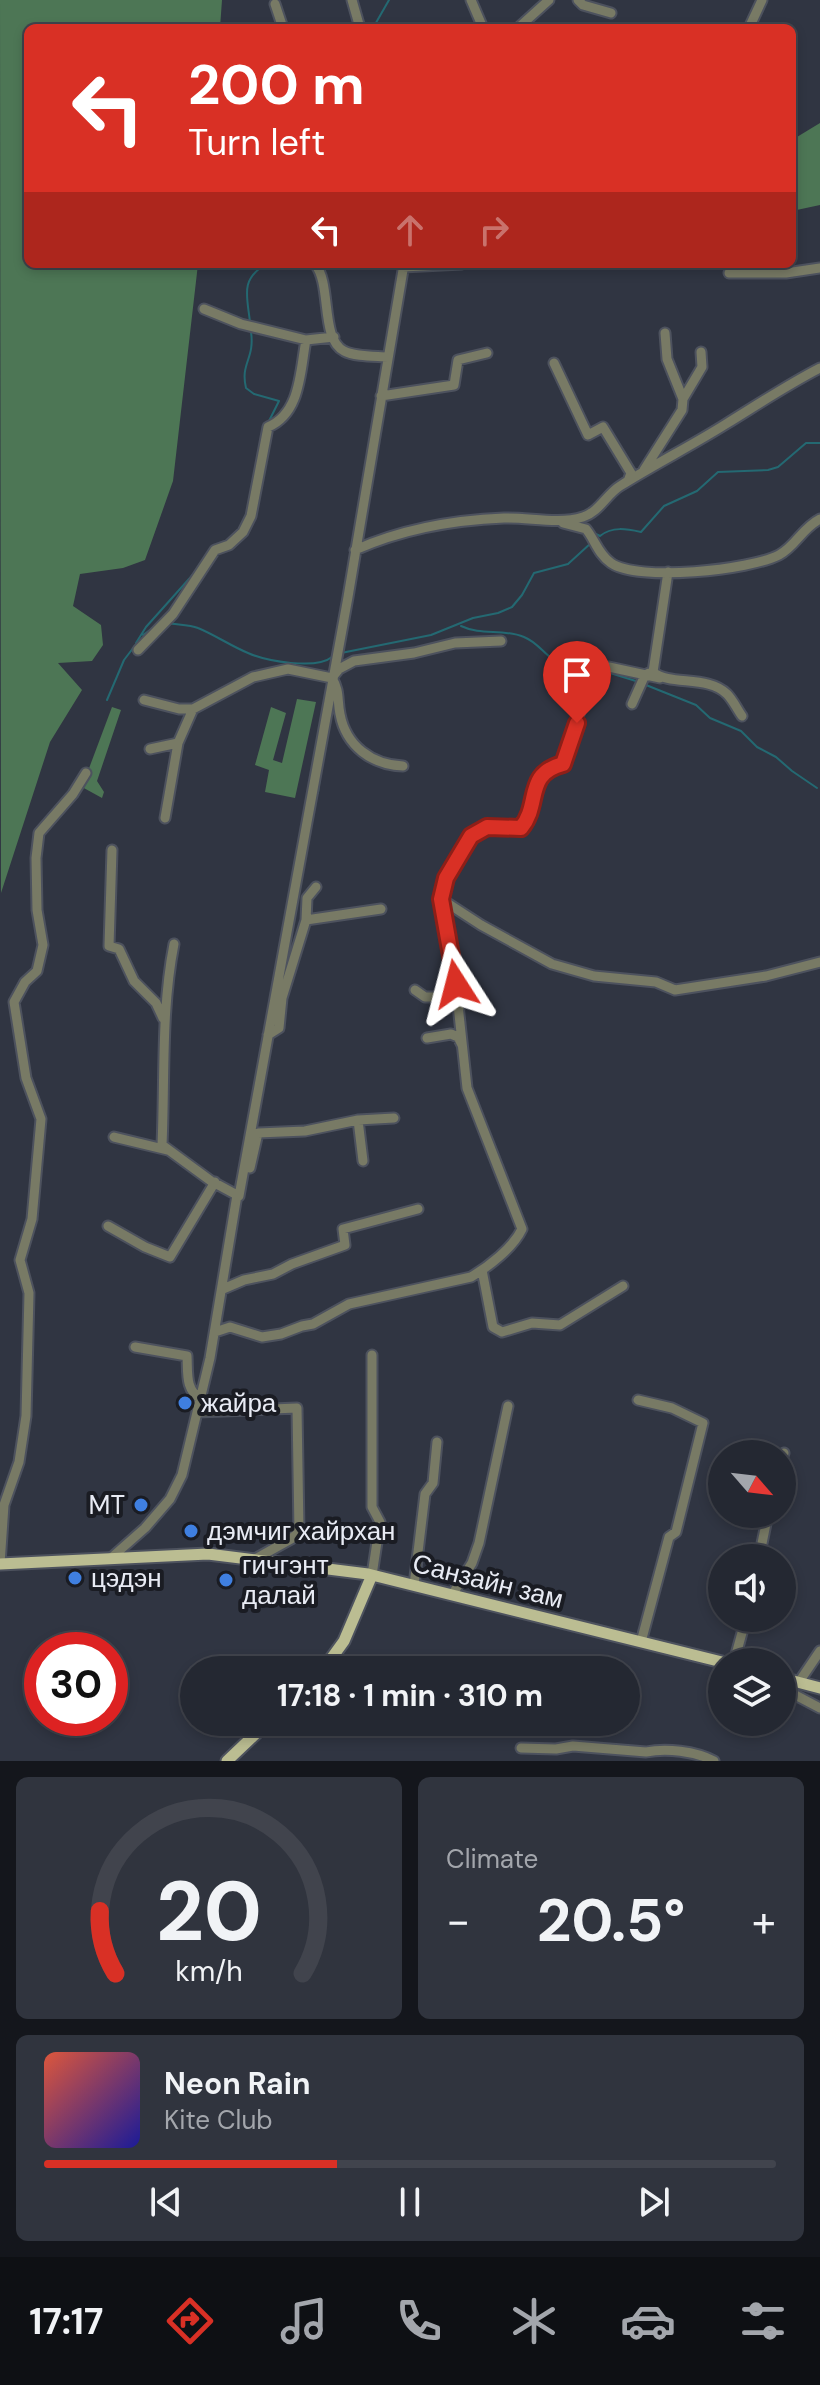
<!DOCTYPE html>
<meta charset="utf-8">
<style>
:root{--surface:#242832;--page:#30343e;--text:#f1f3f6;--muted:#a3a6ac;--line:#41444d;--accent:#d93025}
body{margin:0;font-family:"DM Sans",sans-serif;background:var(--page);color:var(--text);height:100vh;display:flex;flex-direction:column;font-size:30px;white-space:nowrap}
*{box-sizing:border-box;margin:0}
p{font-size:26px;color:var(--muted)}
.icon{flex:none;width:44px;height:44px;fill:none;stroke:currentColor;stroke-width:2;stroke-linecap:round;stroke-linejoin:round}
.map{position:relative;height:1761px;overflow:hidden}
.panel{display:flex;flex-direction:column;gap:16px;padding:16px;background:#14161c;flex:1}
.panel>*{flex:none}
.top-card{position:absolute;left:24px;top:24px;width:772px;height:244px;border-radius:12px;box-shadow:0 4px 12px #0003,0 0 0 2px var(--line);background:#d93025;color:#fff;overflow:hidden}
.needle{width:52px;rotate:118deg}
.buttons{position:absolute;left:708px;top:1440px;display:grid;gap:16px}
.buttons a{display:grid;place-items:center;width:88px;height:88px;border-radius:50%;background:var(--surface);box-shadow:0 4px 12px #0003,0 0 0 2px var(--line);font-size:40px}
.speed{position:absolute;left:24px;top:1632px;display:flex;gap:16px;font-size:40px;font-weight:700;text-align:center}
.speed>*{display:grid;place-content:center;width:104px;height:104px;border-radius:50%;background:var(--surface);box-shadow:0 4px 12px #0003,0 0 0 2px var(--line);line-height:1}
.speed .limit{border:12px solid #d22;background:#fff;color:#111}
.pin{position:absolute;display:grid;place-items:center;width:68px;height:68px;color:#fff;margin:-82px -34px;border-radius:50% 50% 50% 0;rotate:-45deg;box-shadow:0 0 8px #0007}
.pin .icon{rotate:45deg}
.me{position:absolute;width:88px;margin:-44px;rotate:351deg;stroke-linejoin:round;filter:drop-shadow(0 0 6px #0008)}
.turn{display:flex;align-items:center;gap:28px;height:168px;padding:0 32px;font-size:36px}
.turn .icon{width:104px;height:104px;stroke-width:2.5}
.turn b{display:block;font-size:56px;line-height:68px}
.lanes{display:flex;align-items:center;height:76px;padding:0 32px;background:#0003;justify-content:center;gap:40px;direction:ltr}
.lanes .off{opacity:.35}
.big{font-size:60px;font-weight:700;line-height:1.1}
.panel .card{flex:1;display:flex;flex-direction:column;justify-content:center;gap:12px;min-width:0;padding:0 28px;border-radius:12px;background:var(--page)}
.panel .dial{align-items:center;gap:0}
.dial svg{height:208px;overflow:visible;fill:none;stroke:var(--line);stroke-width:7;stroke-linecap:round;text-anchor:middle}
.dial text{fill:var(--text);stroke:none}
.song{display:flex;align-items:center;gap:24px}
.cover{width:96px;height:96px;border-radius:12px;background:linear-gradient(135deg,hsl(10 70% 55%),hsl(240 70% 35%))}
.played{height:8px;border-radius:4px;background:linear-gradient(90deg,var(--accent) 40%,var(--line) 40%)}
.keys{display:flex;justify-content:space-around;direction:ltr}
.heat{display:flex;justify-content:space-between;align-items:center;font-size:44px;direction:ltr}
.panel .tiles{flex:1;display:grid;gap:16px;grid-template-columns:1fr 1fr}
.card:last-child{grid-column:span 2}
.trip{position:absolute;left:180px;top:1656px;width:460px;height:80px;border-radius:40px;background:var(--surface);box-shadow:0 4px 12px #0003,0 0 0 2px var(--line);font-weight:700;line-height:80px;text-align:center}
.dock{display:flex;height:128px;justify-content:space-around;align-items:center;background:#0e1014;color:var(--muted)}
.dock .icon{width:56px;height:56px}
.dock .current{color:var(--accent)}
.dock b{font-size:36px;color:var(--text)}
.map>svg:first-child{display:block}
</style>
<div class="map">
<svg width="820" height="1761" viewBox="0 0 820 1761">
<rect width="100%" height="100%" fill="#303542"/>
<path fill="#4d7655" d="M0 0H222L220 28H28V264H198L173 481 145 560 123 568 80 574 73 606 101 625 103 645 92 661 58 663 82 690 50 742 1 893Z
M820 123V205L792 211V140Z
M297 699 316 702 295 798 265 792 269 770 255 765 271 707 286 713 273 760 282 763Z
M112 707 121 710 97 781 104 792 102 798 82 787Z"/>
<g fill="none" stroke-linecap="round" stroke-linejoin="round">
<path stroke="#246972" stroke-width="2" d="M373 28 389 0
M250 322C247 295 240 280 266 264
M251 332C255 359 240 363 246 388L254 394 279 401 269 421
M596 534 600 536C612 526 627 529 641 532L664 506 697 491 718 472 768 470 778 467 806 443H820
M167 623C177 625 189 624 198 628 215 635 231 646 248 653 266 661 316 670 332 657
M461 626C482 636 502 628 524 637 537 642 543 653 554 660 558 662 591 667 597 667
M143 635 157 625
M136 643 146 627 197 570
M341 653 431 635 473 618 498 613 512 607 522 595 534 573 568 564 591 543
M607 672 639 682
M646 685 696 705 710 718 741 731 757 747 776 757 792 771 817 788
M107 700 124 660 137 643
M327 736 334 699
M318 793 320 777"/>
<g stroke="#4d525e" stroke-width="13">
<path id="minor" d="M352 0 360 28
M471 0 483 28
M578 0 583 5 611 13
M275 4 283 28
M518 28 549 0
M749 28 762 0
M315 264C332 284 320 339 344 351 355 357 375 356 388 357
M403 267 462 264
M729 273H786L820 268
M204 309 241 324 306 340 334 337
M554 363 588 435 603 427 631 473 628 481
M381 396 454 385 458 360 487 353
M683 399 702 367 701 352
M644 470 682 410 683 399 667 359 665 333
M563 523 586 529C595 540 598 554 611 563 638 582 750 570 779 555 796 546 802 528 820 519
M355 550C400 530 454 520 504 518 530 517 557 525 583 517 599 512 607 494 620 486 655 464 691 446 726 424 757 405 787 385 820 368
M668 572 653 672C670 686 708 675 727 694 733 700 737 709 742 716
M138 650 173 614 215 550 229 545 243 532 251 516 268 427C301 413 300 371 306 340
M605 669 609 667 660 678
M334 675 339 669 354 661 414 653 455 643 501 641
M144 700 179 709H193L253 677 288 669 332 678C340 691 337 700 340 714 346 746 372 765 403 766
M632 704 645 675 649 673
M150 749 178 743
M165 818 178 743 193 709
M112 850 109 946 119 949 134 981 156 1003 163 1018
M441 899 481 925 552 964 594 976 656 982 675 990 766 976 820 962
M306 920 381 909
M174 944C161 1010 165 1077 162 1145L211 1181 237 1195
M415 990 425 997H446L459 1009
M268 1035 279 1028 282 998 306 920 307 898 316 887
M427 1038 451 1034 458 1037 462 1045
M358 1120 363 1161
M114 1137 168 1150
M250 1168 258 1133 305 1131 358 1120 394 1118
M108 1226 145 1247 170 1257 215 1182
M482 1270 493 1327 502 1332 532 1323 560 1325 623 1286
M223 1289 244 1280 273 1274 292 1264 345 1245 343 1229 418 1209
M215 1332 230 1327 262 1337 281 1334 302 1326 313 1324 349 1304 471 1277C488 1267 513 1248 522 1229L467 1088 453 959 441 899 446 878 471 836 487 827 521 828C542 804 524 774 563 764L591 677 601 671
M135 1347 187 1356C188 1373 185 1390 201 1399
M638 1400 672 1408 703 1423 676 1532 669 1537 641 1642
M197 1412 297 1408 299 1532 291 1539 255 1559
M782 1459 784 1453
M111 1558 145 1528 170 1499 182 1475 210 1358 237 1195 239 1196 348 597 404 264
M759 1558 768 1514
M0 1564 4 1505 19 1462 26 1416 29 1293 20 1260 32 1219 41 1119 26 1078 14 1002 25 982 37 971 43 945 37 910 36 858 39 833 73 794 86 773
M372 1575 380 1522 372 1507V1355
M414 1585 425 1494 433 1483 437 1442
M452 1595 472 1563 479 1543 508 1406
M734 1662 746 1618
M799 1682 820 1651
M782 1688 820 1708
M521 1748 556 1749 573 1746 646 1752C666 1748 695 1751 714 1761"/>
</g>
<g stroke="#4d525e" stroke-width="15">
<path id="major" d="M0 1564 208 1554 368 1574 722 1662
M323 1670 344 1641 372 1575
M782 1678 820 1688
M227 1761 268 1722"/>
</g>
<use href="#minor" stroke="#787a65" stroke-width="9"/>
<use href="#major" stroke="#bbbd92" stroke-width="11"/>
</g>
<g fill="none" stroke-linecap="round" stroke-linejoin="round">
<g stroke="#8d1f18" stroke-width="20">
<path id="route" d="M456 984 441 899 446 878 471 836 487 827 521 828C541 804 524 774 563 764L577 723"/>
</g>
<use href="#route" stroke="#d93025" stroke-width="14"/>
</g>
<g fill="#3f7fe0" stroke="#1a1c23" stroke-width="3">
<circle cx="185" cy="1403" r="8"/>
<circle cx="141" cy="1505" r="8"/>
<circle cx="191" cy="1531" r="8"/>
<circle cx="75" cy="1578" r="8"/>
<circle cx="226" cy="1580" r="8"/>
</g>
<g text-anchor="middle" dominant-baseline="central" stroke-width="8" stroke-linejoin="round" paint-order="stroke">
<g font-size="26" fill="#e8ebf4" stroke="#1a1c23" text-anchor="start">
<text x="201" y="1403">жайра</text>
<text x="125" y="1505" text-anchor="end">MT</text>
<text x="207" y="1531">дэмчиг хайрхан</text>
<text x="242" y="1565">гичгэнт<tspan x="242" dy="30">далай</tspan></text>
<text x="91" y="1578">цэдэн</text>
</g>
<g font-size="26" fill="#e8ebf4" stroke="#1a1c23">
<text transform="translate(488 1581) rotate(14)">Санзайн зам</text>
</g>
</g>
</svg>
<div class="buttons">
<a><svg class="needle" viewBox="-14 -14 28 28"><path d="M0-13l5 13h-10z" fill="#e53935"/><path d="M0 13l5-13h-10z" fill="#a3a6ac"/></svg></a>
<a><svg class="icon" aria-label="sound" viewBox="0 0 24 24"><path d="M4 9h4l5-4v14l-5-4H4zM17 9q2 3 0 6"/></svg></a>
<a><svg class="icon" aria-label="layers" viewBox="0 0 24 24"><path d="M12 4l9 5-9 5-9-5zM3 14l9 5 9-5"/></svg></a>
</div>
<div class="speed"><div class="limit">30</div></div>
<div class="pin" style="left:577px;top:723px;background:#d93025"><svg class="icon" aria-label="arrive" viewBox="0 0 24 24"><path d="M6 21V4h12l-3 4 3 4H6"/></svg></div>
<svg class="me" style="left:456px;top:984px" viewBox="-20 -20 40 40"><path d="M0-17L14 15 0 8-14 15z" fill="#d93025" stroke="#fff" stroke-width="4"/></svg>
<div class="trip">17:18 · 1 min · 310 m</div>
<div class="top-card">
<div class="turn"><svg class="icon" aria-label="left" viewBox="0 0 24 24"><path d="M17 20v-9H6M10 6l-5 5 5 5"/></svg><div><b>200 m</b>Turn left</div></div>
<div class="lanes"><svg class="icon" aria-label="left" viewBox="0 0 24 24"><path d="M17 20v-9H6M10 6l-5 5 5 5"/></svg><svg class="icon off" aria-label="ahead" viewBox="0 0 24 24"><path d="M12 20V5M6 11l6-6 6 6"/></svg><svg class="icon off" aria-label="right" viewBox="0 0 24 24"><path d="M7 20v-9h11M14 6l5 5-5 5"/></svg></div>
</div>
</div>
<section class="panel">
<div class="tiles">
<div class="card dial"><svg viewBox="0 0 100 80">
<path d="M14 69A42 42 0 1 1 86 69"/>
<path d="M14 69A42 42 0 0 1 8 45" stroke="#d93025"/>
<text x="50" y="56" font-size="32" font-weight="700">20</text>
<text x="50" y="72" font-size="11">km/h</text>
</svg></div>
<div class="card"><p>Climate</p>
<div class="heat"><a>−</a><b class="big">20.5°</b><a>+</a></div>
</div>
<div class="card">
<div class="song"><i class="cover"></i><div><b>Neon Rain</b><p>Kite Club</p></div></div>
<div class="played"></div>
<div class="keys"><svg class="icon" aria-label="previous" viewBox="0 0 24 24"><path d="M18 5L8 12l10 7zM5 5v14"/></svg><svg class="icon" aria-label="pause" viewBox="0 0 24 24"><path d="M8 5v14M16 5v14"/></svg><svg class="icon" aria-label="next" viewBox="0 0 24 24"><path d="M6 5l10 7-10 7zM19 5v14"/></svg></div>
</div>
</div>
</section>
<nav class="dock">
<b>17:17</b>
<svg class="icon current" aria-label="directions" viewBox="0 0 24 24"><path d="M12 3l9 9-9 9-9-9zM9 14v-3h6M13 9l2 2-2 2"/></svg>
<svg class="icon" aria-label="music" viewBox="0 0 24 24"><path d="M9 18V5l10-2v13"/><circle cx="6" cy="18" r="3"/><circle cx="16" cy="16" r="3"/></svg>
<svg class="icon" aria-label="phone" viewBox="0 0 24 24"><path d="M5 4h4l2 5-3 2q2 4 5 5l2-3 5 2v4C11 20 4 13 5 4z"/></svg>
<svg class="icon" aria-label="climate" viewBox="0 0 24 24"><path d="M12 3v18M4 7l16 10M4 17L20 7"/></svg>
<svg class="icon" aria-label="car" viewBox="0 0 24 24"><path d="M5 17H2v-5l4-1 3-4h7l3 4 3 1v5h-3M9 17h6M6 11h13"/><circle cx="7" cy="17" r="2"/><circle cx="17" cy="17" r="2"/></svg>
<svg class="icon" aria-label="filters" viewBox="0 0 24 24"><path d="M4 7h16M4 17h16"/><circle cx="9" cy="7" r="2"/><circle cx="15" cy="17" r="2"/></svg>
</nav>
